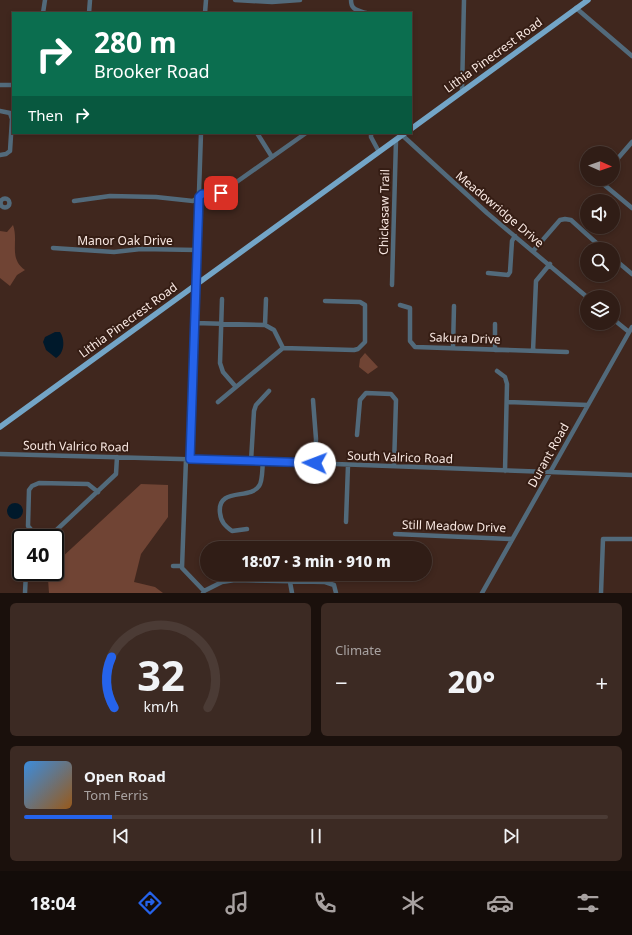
<!DOCTYPE html>
<meta charset="utf-8">
<style>
:root{--surface:#301d16;--page:#3c2a23;--text:#f1f3f6;--muted:#a8a2a1;--line:#4b3b35;--accent:#2563eb}
body{margin:0;font-family:"Noto Sans",sans-serif;background:var(--page);color:var(--text);height:100vh;display:flex;flex-direction:column;font-size:15px;white-space:nowrap}
*{box-sizing:border-box;margin:0}
p{font-size:13px;color:var(--muted)}
.icon{flex:none;width:22px;height:22px;fill:none;stroke:currentColor;stroke-width:2;stroke-linecap:round;stroke-linejoin:round}
.map{position:relative;height:593px;overflow:hidden}
.sheet{display:flex;flex-direction:column;gap:10px;padding:10px;background:#1a100c;flex:1}
.sheet>*{flex:none}
.banner{position:absolute;left:12px;top:12px;width:400px;height:122px;border-radius:0px;box-shadow:0 2px 6px #0003,0 0 0 1px var(--line);background:#0b6e4f;color:#fff;overflow:hidden}
.needle{width:26px;rotate:92deg}
.buttons{position:absolute;left:580px;top:146px;display:grid;gap:8px}
.buttons a{display:grid;place-items:center;width:40px;height:40px;border-radius:50%;background:var(--surface);box-shadow:0 2px 6px #0003,0 0 0 1px var(--line);font-size:20px}
.speed{position:absolute;left:12px;top:529px;display:flex;gap:8px;font-size:20px;font-weight:700;text-align:center}
.speed>*{display:grid;place-content:center;width:52px;height:52px;border-radius:50%;background:var(--surface);box-shadow:0 2px 6px #0003,0 0 0 1px var(--line);line-height:1}
.speed .limit{border:2px solid #111;border-radius:6px;background:#fff;color:#111}
.pin{position:absolute;display:grid;place-items:center;width:34px;height:34px;color:#fff;margin:-17px;border-radius:8px;box-shadow:0 2px 6px #0006}
.me{position:absolute;width:44px;margin:-22px;rotate:272deg;stroke-linejoin:round;filter:drop-shadow(0 0 3px #0008)}
.turn{display:flex;align-items:center;gap:14px;height:84px;padding:0 16px;font-size:18px}
.turn .icon{width:52px;height:52px;stroke-width:2.5}
.turn b{display:block;font-size:28px;line-height:34px}
.then{display:flex;align-items:center;height:38px;padding:0 16px;background:#0003;gap:8px;font-size:15px}
.big{font-size:30px;font-weight:800;line-height:1.1}
.sheet .card{flex:1;display:flex;flex-direction:column;justify-content:center;gap:6px;min-width:0;padding:0 14px;border-radius:6px;background:var(--page)}
.sheet .dial{align-items:center;gap:0}
.dial svg{height:104px;overflow:visible;fill:none;stroke:var(--line);stroke-width:7;stroke-linecap:round;text-anchor:middle}
.dial text{fill:var(--text);stroke:none}
.song{display:flex;align-items:center;gap:12px}
.cover{width:48px;height:48px;border-radius:6px;background:linear-gradient(135deg,hsl(210 70% 55%),hsl(30 70% 35%))}
.played{height:4px;border-radius:2px;background:linear-gradient(90deg,var(--accent) 15%,var(--line) 15%)}
.keys{display:flex;justify-content:space-around;direction:ltr}
.heat{display:flex;justify-content:space-between;align-items:center;font-size:22px;direction:ltr}
.sheet .tiles{flex:1;display:grid;gap:10px;grid-template-columns:1fr 1fr}
.card:last-child{grid-column:span 2}
.trip{position:absolute;left:200px;top:541px;width:232px;height:40px;border-radius:20px;background:var(--surface);box-shadow:0 2px 6px #0003,0 0 0 1px var(--line);font-weight:800;line-height:40px;text-align:center}
.tab-bar{display:flex;height:64px;justify-content:space-around;align-items:center;background:#130c09;color:var(--muted)}
.tab-bar .icon{width:28px;height:28px}
.tab-bar .active{color:var(--accent)}
.tab-bar b{font-size:18px;color:var(--text)}
.map>svg:first-child{display:block}
</style>
<div class="map">
<svg width="632" height="593" viewBox="0 0 632 593">
<rect width="100%" height="100%" fill="#40271e"/>
<path fill="#704434" d="M13 225C19 242 8 258 25 270L17 275 10 286 0 278V231L7 232Z
M365 353 378 367 368 374 359 367 360 359Z
M141 484 168 485V517L141 554 134 582 155 587 163 593H49L48 579 52 572H55V567L59 560Z"/>
<path fill="#00192b" d="M55 332H60C65 339 65 353 56 358L46 350 43 342 45 337Z
M7 511a8 8 0 1 1 16 0a8 8 0 1 1-16 0Z"/>
<g fill="none" stroke-linecap="round" stroke-linejoin="round">
<path stroke="#526a7b" stroke-width="4.5" d="M235 0 272 2 300 0
M351 0C351 10 357 10 366 13
M576 8 632 56
M43 13 45 0
M89 13 90 0
M205 13 206 0
M0 85H13
M462 92 464 0
M0 111 10 113 12 119 10 151 6 154 0 155
M257 133 272 157
M371 133V137L379 152
M402 135 487 213 587 297
M613 164 632 142
M602 179V183L632 208
M0.5 203a4.5 4.5 0 1 1 9 0a4.5 4.5 0 1 1-9 0Z
M74 201 110 196 156 197 193 201 202 194 221 193 306 133
M53 248 114 252 141 249 197 250
M534 250 560 220 565 219 571 220 603 249
M613 258 632 274
M488 273 508 275 510 272 512 241 515 236
M392 285 396 140
M222 299 220 363 223 372 236 387
M400 305 410 308V341L415 347 567 352
M613 319 629 332
M195 323 265 325 274 330 283 348
M265 325 266 299
M453 348 454 306
M495 350V324
M533 351 536 281 550 264
M497 371 505 377 507 384 505 471
M313 400 316 439 315 463
M218 402 283 348 354 350 358 349 365 342V305L360 302 325 301
M507 402 588 405
M357 435 360 400 366 393 391 394 396 400 394 466
M0 454 251 461 632 475
M186 459 182 568 204 591
M190 459 201 133
M251 461 254 411 256 405 269 391
M346 522 348 465
M247 529 232 531C225 526 221 522 220 513 217 487 250 500 259 486 263 481 262 468 263 461
M395 534 512 539
M38 538 28 526 29 490 32 486 39 483 88 484 98 492
M48 538 116 474 117 457
M173 566H182
M290 582 292 593
M25 593 26 572
M203 593 204 591 222 582 235 580 325 582 334 585 336 593
M482 593 632 327
M601 593 603 539H632"/>
<path stroke="#73a5c7" stroke-width="5.5" d="M411 129 588 0
M0 427 405 133"/>
</g>
<g fill="none" stroke-linecap="round" stroke-linejoin="round">
<g stroke="#184099" stroke-width="10">
<path id="route" d="M221 193 202 194 199 197 190 459 315 463"/>
</g>
<use href="#route" stroke="#2563eb" stroke-width="7"/>
</g>
<g text-anchor="middle" dominant-baseline="central" stroke-width="4" stroke-linejoin="round" paint-order="stroke">
<g font-size="12" fill="#f9e8e2" stroke="#351d14">
<text transform="translate(493 55) rotate(-36)">Lithia Pinecrest Road</text>
<text transform="translate(500 209) rotate(40)">Meadowridge Drive</text>
<text transform="translate(384 212) rotate(-89)">Chickasaw Trail</text>
<text x="125" y="240">Manor Oak Drive</text>
<text transform="translate(128 320) rotate(-36)">Lithia Pinecrest Road</text>
<text transform="translate(465 338) rotate(2)">Sakura Drive</text>
<text transform="translate(76 446) rotate(1)">South Valrico Road</text>
<text transform="translate(548 455) rotate(-61)">Durant Road</text>
<text transform="translate(400 457) rotate(2)">South Valrico Road</text>
<text transform="translate(454 526) rotate(2)">Still Meadow Drive</text>
</g>
</g>
</svg>
<div class="buttons">
<a><svg class="needle" viewBox="-14 -14 28 28"><path d="M0-13l5 13h-10z" fill="#e53935"/><path d="M0 13l5-13h-10z" fill="#a8a2a1"/></svg></a>
<a><svg class="icon" aria-label="sound" viewBox="0 0 24 24"><path d="M4 9h4l5-4v14l-5-4H4zM17 9q2 3 0 6"/></svg></a>
<a><svg class="icon" aria-label="search" viewBox="0 0 24 24"><circle cx="10" cy="10" r="6"/><path d="M15 15l6 6"/></svg></a>
<a><svg class="icon" aria-label="layers" viewBox="0 0 24 24"><path d="M12 4l9 5-9 5-9-5zM3 14l9 5 9-5"/></svg></a>
</div>
<div class="speed"><div class="limit">40</div></div>
<div class="pin" style="left:221px;top:193px;background:#d93025"><svg class="icon" aria-label="arrive" viewBox="0 0 24 24"><path d="M6 21V4h12l-3 4 3 4H6"/></svg></div>
<svg class="me" style="left:315px;top:463px" viewBox="-20 -20 40 40"><circle r="19" fill="#fff"/><path d="M0-13L10 11 0 6-10 11z" fill="#2563eb"/></svg>
<div class="trip">18:07 · 3 min · 910 m</div>
<div class="banner">
<div class="turn"><svg class="icon" aria-label="right" viewBox="0 0 24 24"><path d="M7 20v-9h11M14 6l5 5-5 5"/></svg><div><b>280 m</b>Brooker Road</div></div>
<div class="then">Then<svg class="icon" aria-label="right" viewBox="0 0 24 24"><path d="M7 20v-9h11M14 6l5 5-5 5"/></svg></div>
</div>
</div>
<section class="sheet">
<div class="tiles">
<div class="card dial"><svg viewBox="0 0 100 80">
<path d="M14 69A42 42 0 1 1 86 69"/>
<path d="M14 69A42 42 0 0 1 12 30" stroke="#2563eb"/>
<text x="50" y="56" font-size="32" font-weight="700">32</text>
<text x="50" y="72" font-size="11">km/h</text>
</svg></div>
<div class="card"><p>Climate</p>
<div class="heat"><a>−</a><b class="big">20°</b><a>+</a></div>
</div>
<div class="card">
<div class="song"><i class="cover"></i><div><b>Open Road</b><p>Tom Ferris</p></div></div>
<div class="played"></div>
<div class="keys"><svg class="icon" aria-label="previous" viewBox="0 0 24 24"><path d="M18 5L8 12l10 7zM5 5v14"/></svg><svg class="icon" aria-label="pause" viewBox="0 0 24 24"><path d="M8 5v14M16 5v14"/></svg><svg class="icon" aria-label="next" viewBox="0 0 24 24"><path d="M6 5l10 7-10 7zM19 5v14"/></svg></div>
</div>
</div>
</section>
<nav class="tab-bar">
<b>18:04</b>
<svg class="icon active" aria-label="directions" viewBox="0 0 24 24"><path d="M12 3l9 9-9 9-9-9zM9 14v-3h6M13 9l2 2-2 2"/></svg>
<svg class="icon" aria-label="music" viewBox="0 0 24 24"><path d="M9 18V5l10-2v13"/><circle cx="6" cy="18" r="3"/><circle cx="16" cy="16" r="3"/></svg>
<svg class="icon" aria-label="phone" viewBox="0 0 24 24"><path d="M5 4h4l2 5-3 2q2 4 5 5l2-3 5 2v4C11 20 4 13 5 4z"/></svg>
<svg class="icon" aria-label="climate" viewBox="0 0 24 24"><path d="M12 3v18M4 7l16 10M4 17L20 7"/></svg>
<svg class="icon" aria-label="car" viewBox="0 0 24 24"><path d="M5 17H2v-5l4-1 3-4h7l3 4 3 1v5h-3M9 17h6M6 11h13"/><circle cx="7" cy="17" r="2"/><circle cx="17" cy="17" r="2"/></svg>
<svg class="icon" aria-label="filters" viewBox="0 0 24 24"><path d="M4 7h16M4 17h16"/><circle cx="9" cy="7" r="2"/><circle cx="15" cy="17" r="2"/></svg>
</nav>
